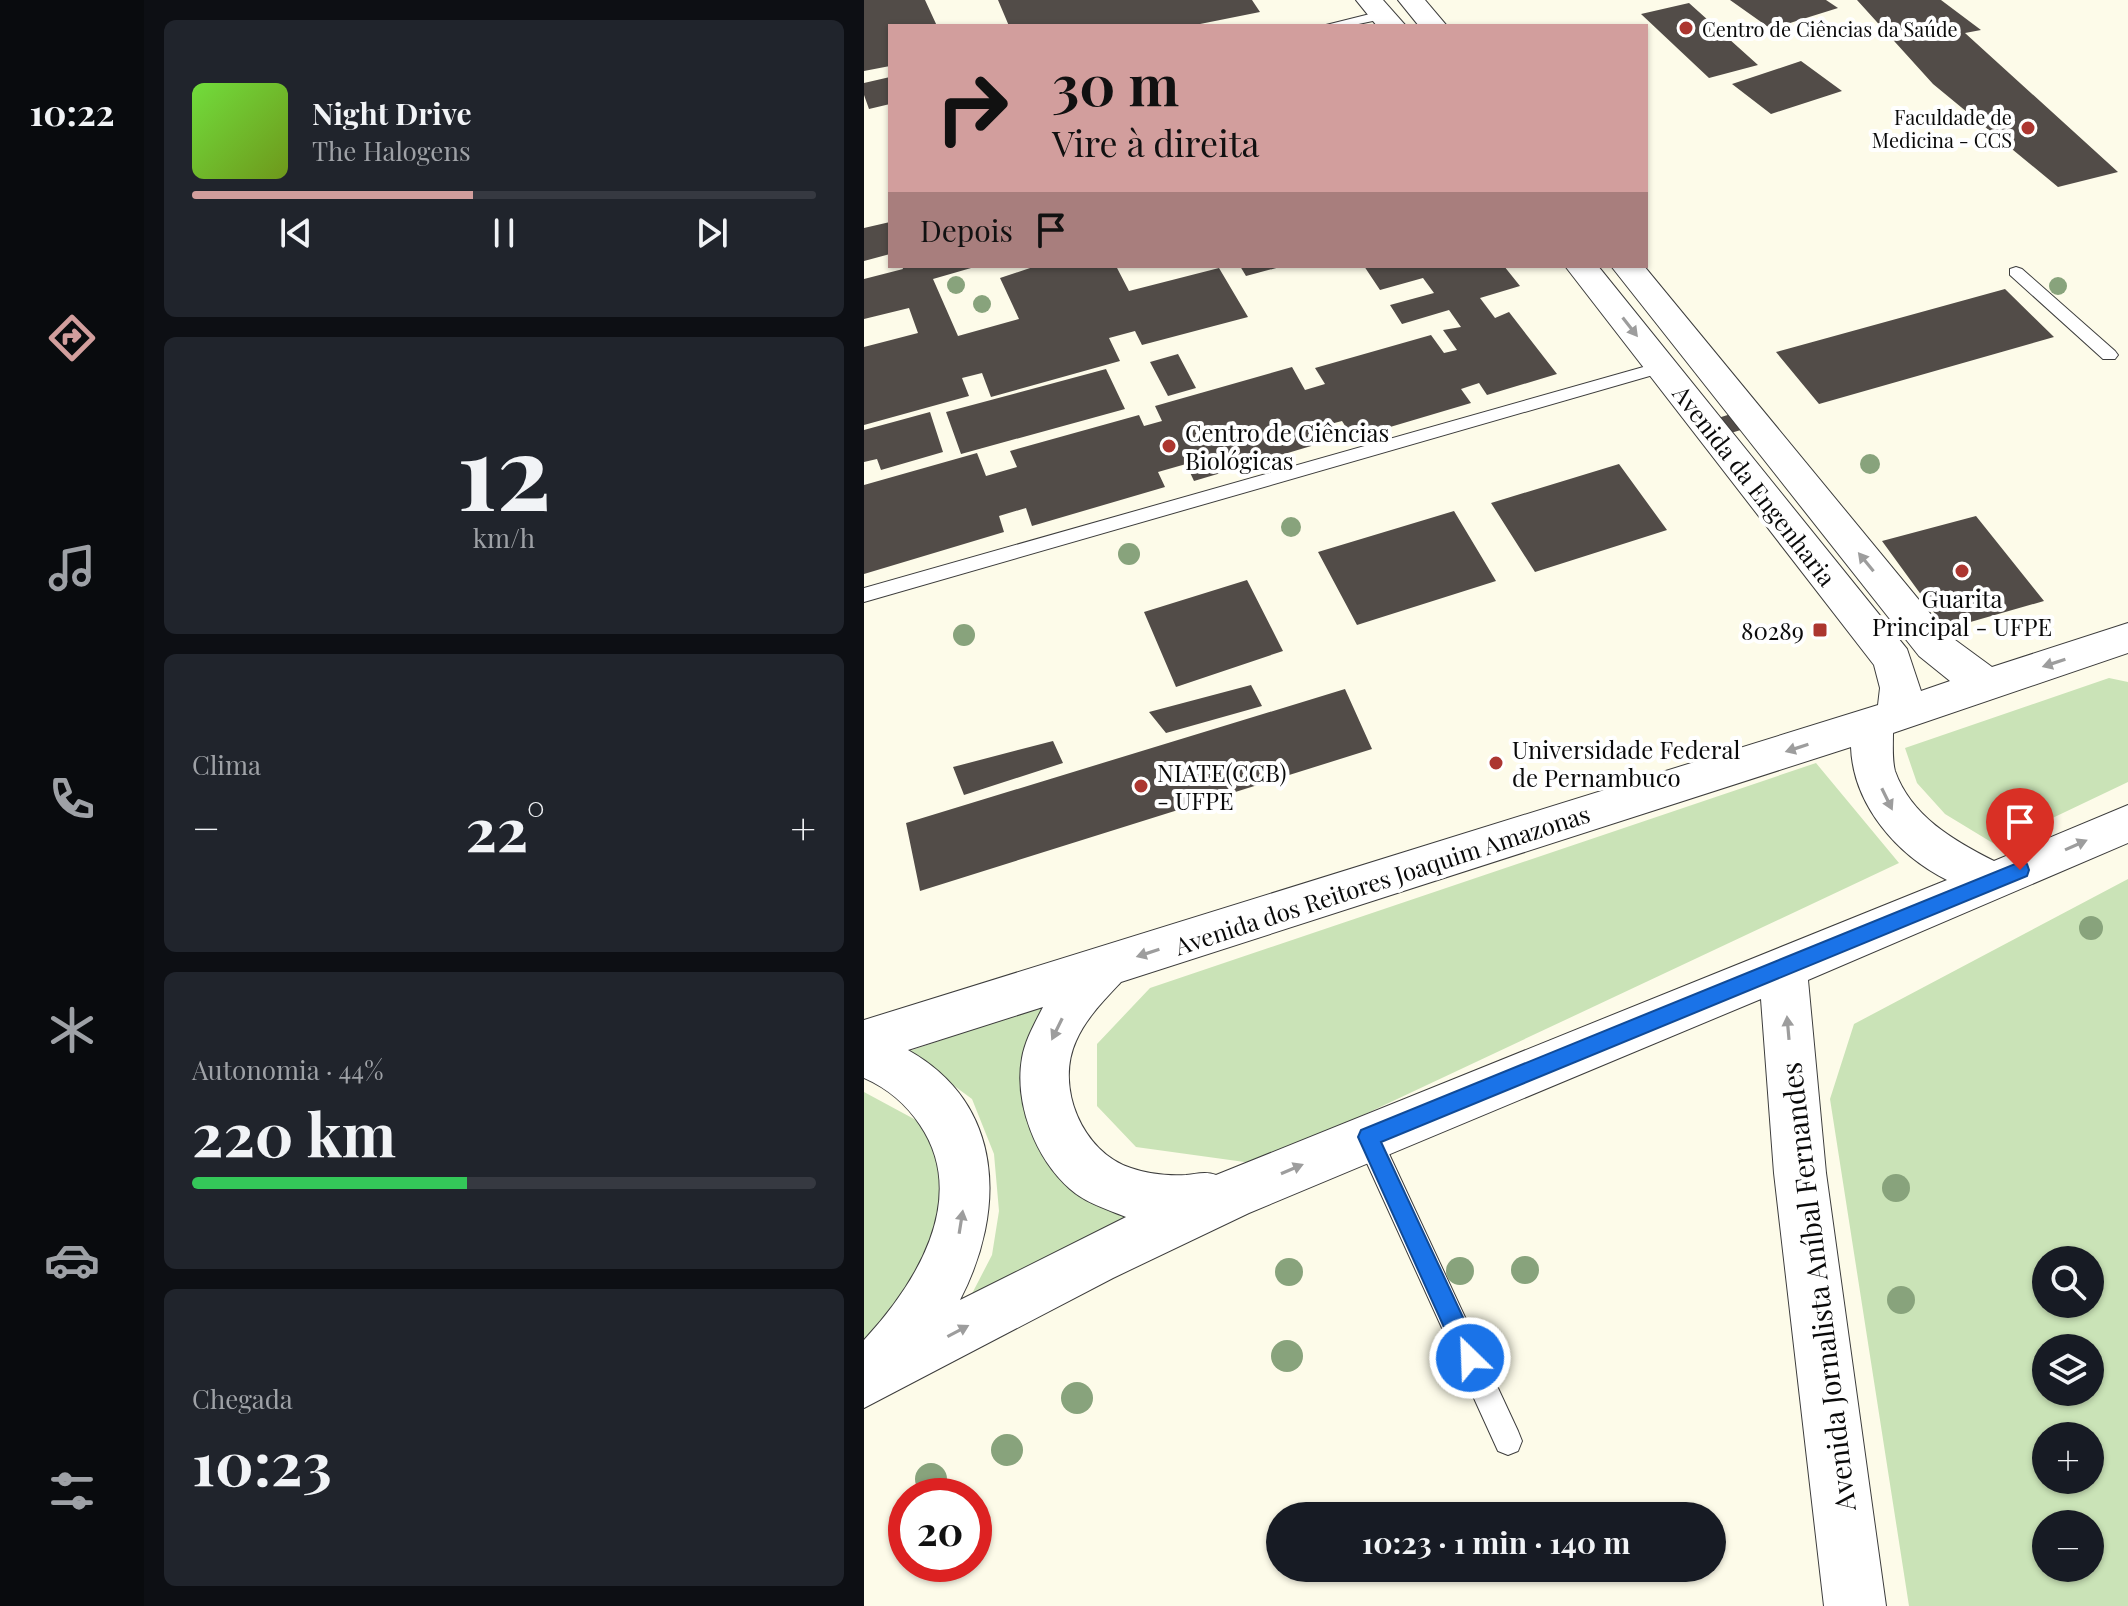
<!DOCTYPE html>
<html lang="pt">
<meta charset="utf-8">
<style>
:root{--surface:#171b24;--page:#20242c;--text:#f1f3f6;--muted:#9ea1a6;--line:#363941;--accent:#d29e9d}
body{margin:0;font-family:"Playfair Display",serif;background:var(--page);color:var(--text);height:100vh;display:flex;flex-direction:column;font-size:30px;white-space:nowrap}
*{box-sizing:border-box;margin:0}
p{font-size:26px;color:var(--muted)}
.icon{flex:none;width:44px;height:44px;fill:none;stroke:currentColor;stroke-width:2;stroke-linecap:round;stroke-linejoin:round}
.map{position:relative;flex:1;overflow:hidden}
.side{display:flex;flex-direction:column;gap:20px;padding:20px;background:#0d0f14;width:720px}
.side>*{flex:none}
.banner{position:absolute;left:24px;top:24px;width:760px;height:244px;border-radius:0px;box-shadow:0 2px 6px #0004;background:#d29e9d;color:#111;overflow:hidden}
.tools{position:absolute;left:1168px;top:1246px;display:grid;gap:16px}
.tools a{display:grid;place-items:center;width:72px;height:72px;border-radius:50%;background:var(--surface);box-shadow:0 2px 6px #0004;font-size:40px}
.speed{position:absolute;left:24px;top:1478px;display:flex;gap:16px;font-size:40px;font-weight:700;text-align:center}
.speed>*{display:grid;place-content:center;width:104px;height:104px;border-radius:50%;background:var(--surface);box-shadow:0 2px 6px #0004;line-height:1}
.speed .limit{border:12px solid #d22;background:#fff;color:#111}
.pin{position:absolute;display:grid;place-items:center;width:68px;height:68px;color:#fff;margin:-82px -34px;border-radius:50% 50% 50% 0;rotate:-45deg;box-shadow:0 0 8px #0007}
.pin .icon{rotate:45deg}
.me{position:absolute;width:88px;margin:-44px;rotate:336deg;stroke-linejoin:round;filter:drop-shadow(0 0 6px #0008)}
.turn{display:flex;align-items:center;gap:28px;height:168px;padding:0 32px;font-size:36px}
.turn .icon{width:104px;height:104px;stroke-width:2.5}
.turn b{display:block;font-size:56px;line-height:68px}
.then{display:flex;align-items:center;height:76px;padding:0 32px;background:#0003;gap:16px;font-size:30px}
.big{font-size:60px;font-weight:700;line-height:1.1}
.side .tile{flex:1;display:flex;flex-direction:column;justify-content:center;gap:12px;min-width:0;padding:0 28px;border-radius:12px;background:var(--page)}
.side .dial{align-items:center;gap:0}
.dial b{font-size:104px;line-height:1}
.song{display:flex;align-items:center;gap:24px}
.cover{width:96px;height:96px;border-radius:12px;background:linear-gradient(135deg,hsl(100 70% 55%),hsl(80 70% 35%))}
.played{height:8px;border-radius:4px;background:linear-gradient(90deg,var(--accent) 45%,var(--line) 45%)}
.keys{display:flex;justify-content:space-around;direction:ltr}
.heat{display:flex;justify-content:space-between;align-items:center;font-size:44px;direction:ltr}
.charge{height:12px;border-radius:6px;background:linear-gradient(90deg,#34c759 44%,var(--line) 0)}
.trip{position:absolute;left:402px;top:1502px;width:460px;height:80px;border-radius:40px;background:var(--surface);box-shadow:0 2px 6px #0004;font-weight:700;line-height:80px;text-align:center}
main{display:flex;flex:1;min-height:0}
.tabs{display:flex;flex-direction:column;width:144px;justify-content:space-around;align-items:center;background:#090b0e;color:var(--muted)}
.tabs .icon{width:56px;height:56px}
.tabs .on{color:var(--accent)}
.tabs b{font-size:36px;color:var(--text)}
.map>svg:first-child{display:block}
</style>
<main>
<nav class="tabs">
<b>10:22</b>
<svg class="icon on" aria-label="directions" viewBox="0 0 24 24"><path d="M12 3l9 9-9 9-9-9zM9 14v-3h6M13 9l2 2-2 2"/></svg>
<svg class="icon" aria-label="music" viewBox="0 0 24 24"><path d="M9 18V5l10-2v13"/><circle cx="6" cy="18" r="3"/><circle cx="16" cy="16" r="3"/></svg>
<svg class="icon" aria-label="phone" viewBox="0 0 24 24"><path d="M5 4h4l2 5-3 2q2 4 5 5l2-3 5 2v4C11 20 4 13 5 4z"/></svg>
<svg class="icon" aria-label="climate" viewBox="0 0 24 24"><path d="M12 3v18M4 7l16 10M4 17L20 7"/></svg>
<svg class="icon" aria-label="car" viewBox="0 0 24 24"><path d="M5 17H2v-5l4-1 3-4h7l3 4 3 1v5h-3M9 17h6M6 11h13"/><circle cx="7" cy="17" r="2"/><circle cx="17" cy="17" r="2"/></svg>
<svg class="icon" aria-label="filters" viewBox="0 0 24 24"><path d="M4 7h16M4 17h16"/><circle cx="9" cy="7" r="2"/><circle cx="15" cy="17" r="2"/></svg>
</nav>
<section class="side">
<div class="tile">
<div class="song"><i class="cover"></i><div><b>Night Drive</b><p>The Halogens</p></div></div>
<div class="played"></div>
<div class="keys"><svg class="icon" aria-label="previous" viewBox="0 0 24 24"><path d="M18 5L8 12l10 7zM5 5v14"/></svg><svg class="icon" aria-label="pause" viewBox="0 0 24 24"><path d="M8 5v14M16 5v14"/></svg><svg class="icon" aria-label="next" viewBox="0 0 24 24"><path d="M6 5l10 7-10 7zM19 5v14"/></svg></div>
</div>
<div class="tile dial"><b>12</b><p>km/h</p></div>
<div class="tile"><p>Clima</p>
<div class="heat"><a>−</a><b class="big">22°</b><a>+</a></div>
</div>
<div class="tile"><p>Autonomia · 44%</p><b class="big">220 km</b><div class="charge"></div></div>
<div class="tile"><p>Chegada</p><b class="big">10:23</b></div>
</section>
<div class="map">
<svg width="1264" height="1606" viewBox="0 0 1264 1606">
<rect width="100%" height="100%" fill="#fdfbe9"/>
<path fill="#cae3b7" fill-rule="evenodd" d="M1245 678 1264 682V782L1132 845 1081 814 1053 783 1041 748Z
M952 763 1035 863 395 1164 272 1147 233 1106V1044L286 988Z
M1264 879V1606H1045L966 1099 990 1024ZM1226 1260V1304H1182V1260ZM1226 1348V1392H1182V1348ZM1226 1436V1480H1182V1436ZM1226 1524V1568H1182V1524Z
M179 1005 158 1071 169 1120 310 1216 98 1313 128 1255 135 1211 130 1154 108 1099 70 1071 28 1057Z
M0 1092 63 1126 90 1180 77 1255 0 1342Z"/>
<path fill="#524c48" d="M0 0H61L73 26H26V66L0 71Z
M134 0H388L396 12 326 26H145Z
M866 0H962L974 8 907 29Z
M993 0H1077L1117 30 1101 33 1254 172 1194 187 1069 84Z
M825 3 894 65 845 78 777 14Z
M937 61 978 91 907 114 868 84Z
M26 77V104L5 109 0 95V83Z
M26 222V254L0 261V228Z
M38 266H114L69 279 94 336 155 319 136 278 172 266H252L265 291 355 268 384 317 278 345 271 331 245 338 256 361 127 397 118 373 98 378 105 396 0 425V347L54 333 45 308 0 319V279L39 269Z
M376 266H416V267L382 276Z
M500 266H640L656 286 616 298 631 318 645 312 693 374 623 395 615 383 597 389 607 403 489 438 478 421 455 427 464 441 330 481 322 464 294 472 301 487 168 526 162 508 135 516 140 532 0 574V485L113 453 122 476 153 467 146 451 275 415 280 426 298 421 291 406 428 367 441 390 461 384 451 368 567 335 580 353 593 350 579 330 597 327 585 310 538 324 526 305 570 293 559 278 516 290Z
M1141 289 1190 337 955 404 912 352Z
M314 354 332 388 304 396 286 362Z
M242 369 261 409 97 454 82 412Z
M66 412 79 452 17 470 13 459 0 462V430Z
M867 414 880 429 857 436 844 421Z
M755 464 803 530 671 572 627 503Z
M590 511 632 581 493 625 454 552Z
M1112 516 1180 601 1082 629 1018 541Z
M383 580 419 651 312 687 280 612Z
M387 685 398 706 302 733 285 712Z
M481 689 508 749 56 891 42 823Z
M189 741 199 763 100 795 89 767Z"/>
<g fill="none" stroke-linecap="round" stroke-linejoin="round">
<g stroke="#3d3d3d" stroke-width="2">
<path id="service" d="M518 11 523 12V18L485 26H458Z
M1152 267 1158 269 1251 351 1254 355 1251 359H1239L1146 275V269Z
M797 362 806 367 803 371 0 602V588Z
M504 1125 513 1128 654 1431 658 1441 654 1451 644 1455 634 1451 491 1137 495 1128Z"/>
</g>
<g stroke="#3d3d3d" stroke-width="2">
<path id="tertiary" d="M492 0H519L542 26H513Z
M534 0H561L583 26H555Z
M701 266H734L1043 649 1057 691 1086 681 1055 656 747 266H780L1083 634 1128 667 1264 623V653L1029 733C1029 745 1028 760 1031 771 1047 816 1090 841 1130 861L1264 805V843L944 980 962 1173 1022 1606H960L910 1173 897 999 385 1213 249 1278 0 1408V1340C51 1285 106 1199 56 1125 43 1105 23 1088 0 1078V1020L1014 705 1016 688 1010 665ZM987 747C989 805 1033 855 1083 880L352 1175C342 1171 332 1174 322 1175 304 1176 284 1174 267 1168 218 1152 191 1087 212 1041 222 1018 241 999 257 982ZM179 1007C171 1023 161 1040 158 1058 150 1104 172 1159 206 1189 222 1203 242 1209 262 1217L96 1300C142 1211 141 1104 44 1050Z"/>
</g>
<use href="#service" fill="#fff" fill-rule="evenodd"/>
<use href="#tertiary" fill="#fff" fill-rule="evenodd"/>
</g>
<g fill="#88a37c">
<circle cx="92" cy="285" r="9"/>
<circle cx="1194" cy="286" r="9"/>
<circle cx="118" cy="304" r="9"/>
<circle cx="1006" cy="464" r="10"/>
<circle cx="427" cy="527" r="10"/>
<circle cx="265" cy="554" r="11"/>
<circle cx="100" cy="635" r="11"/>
<circle cx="1227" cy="928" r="12"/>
<circle cx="1032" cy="1188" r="14"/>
<circle cx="661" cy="1270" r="14"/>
<circle cx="596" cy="1271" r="14"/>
<circle cx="425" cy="1272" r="14"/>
<circle cx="1037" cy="1300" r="14"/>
<circle cx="423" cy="1356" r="16"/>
<circle cx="213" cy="1398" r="16"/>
<circle cx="143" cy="1450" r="16"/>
<circle cx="67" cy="1479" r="16"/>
</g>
<defs><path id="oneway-solid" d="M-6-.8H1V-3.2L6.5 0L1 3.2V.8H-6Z" transform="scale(2)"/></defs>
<g fill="#9d9d9d">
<use href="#oneway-solid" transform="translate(766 327) rotate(52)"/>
<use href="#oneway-solid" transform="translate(1002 562) rotate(-129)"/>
<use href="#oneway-solid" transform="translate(1190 663) rotate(162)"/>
<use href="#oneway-solid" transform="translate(933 748) rotate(162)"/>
<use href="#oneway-solid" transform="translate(1023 799) rotate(64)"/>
<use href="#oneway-solid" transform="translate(1212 845) rotate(-24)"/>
<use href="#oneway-solid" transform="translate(284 953) rotate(162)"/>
<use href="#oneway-solid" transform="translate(924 1028) rotate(-95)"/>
<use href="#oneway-solid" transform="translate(193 1029) rotate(116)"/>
<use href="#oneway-solid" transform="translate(428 1169) rotate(-23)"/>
<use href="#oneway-solid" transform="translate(97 1222) rotate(-81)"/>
<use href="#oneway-solid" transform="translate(94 1331) rotate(-28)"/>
</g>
<path fill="#1a73e8" stroke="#114b97" stroke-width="2" d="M1156 862 1163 864 1165 870 1163 876 517 1142 618 1358 614 1367 606 1370 598 1367 494 1137 497 1130Z"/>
<g fill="#ac3630" stroke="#fff" stroke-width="3">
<circle cx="822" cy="28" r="8"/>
<circle cx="1164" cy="128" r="8"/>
<circle cx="305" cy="446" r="8"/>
<circle cx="1098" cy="571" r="8"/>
<rect x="948" y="622" width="16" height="16" rx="4"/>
<circle cx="632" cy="763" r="8"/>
<circle cx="277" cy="786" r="8"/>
</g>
<g text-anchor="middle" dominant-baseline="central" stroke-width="8" stroke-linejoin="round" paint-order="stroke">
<g font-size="20" fill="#0a0a0a" stroke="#fff" text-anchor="start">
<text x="838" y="28">Centro de Ciências da Saúde</text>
<text x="1148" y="116" text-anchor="end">Faculdade de<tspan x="1148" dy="23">Medicina - CCS</tspan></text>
</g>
<g font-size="24" fill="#0a0a0a" stroke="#fff" text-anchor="start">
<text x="321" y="432">Centro de Ciências<tspan x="321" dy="28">Biológicas</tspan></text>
<text x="1098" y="598" text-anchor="middle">Guarita<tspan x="1098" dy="28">Principal - UFPE</tspan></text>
<text x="940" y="630" text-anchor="end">80289</text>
<text x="648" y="749">Universidade Federal<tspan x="648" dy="28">de Pernambuco</tspan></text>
<text x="293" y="772">NIATE(CCB)<tspan x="293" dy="28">- UFPE</tspan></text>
</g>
<g font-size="24" fill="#0a0a0a" stroke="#fff">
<text transform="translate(891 485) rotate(52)">Avenida da Engenharia</text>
<text transform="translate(518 879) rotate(-18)">Avenida dos Reitores Joaquim Amazonas</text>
</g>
<g font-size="28" fill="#0a0a0a" stroke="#fff">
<text transform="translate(953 1287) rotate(-97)">Avenida Jornalista Aníbal Fernandes</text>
</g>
</g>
</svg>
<div class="tools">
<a><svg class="icon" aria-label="search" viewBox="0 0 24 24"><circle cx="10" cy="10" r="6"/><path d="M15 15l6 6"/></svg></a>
<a><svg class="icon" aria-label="layers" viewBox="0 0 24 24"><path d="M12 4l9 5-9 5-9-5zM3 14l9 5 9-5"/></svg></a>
<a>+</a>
<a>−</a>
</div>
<div class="speed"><div class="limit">20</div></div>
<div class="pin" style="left:1156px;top:870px;background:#d93025"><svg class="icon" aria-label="arrive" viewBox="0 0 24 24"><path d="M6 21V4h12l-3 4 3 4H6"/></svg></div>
<svg class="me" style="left:606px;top:1358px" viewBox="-20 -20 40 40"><circle r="17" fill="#1a73e8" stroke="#fff" stroke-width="3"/><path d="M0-11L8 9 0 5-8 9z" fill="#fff"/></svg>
<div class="trip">10:23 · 1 min · 140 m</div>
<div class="banner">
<div class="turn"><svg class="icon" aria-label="right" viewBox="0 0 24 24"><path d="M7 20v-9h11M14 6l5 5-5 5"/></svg><div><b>30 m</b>Vire à direita</div></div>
<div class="then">Depois<svg class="icon" aria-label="arrive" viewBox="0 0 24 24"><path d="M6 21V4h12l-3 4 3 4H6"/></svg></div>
</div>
</div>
</main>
